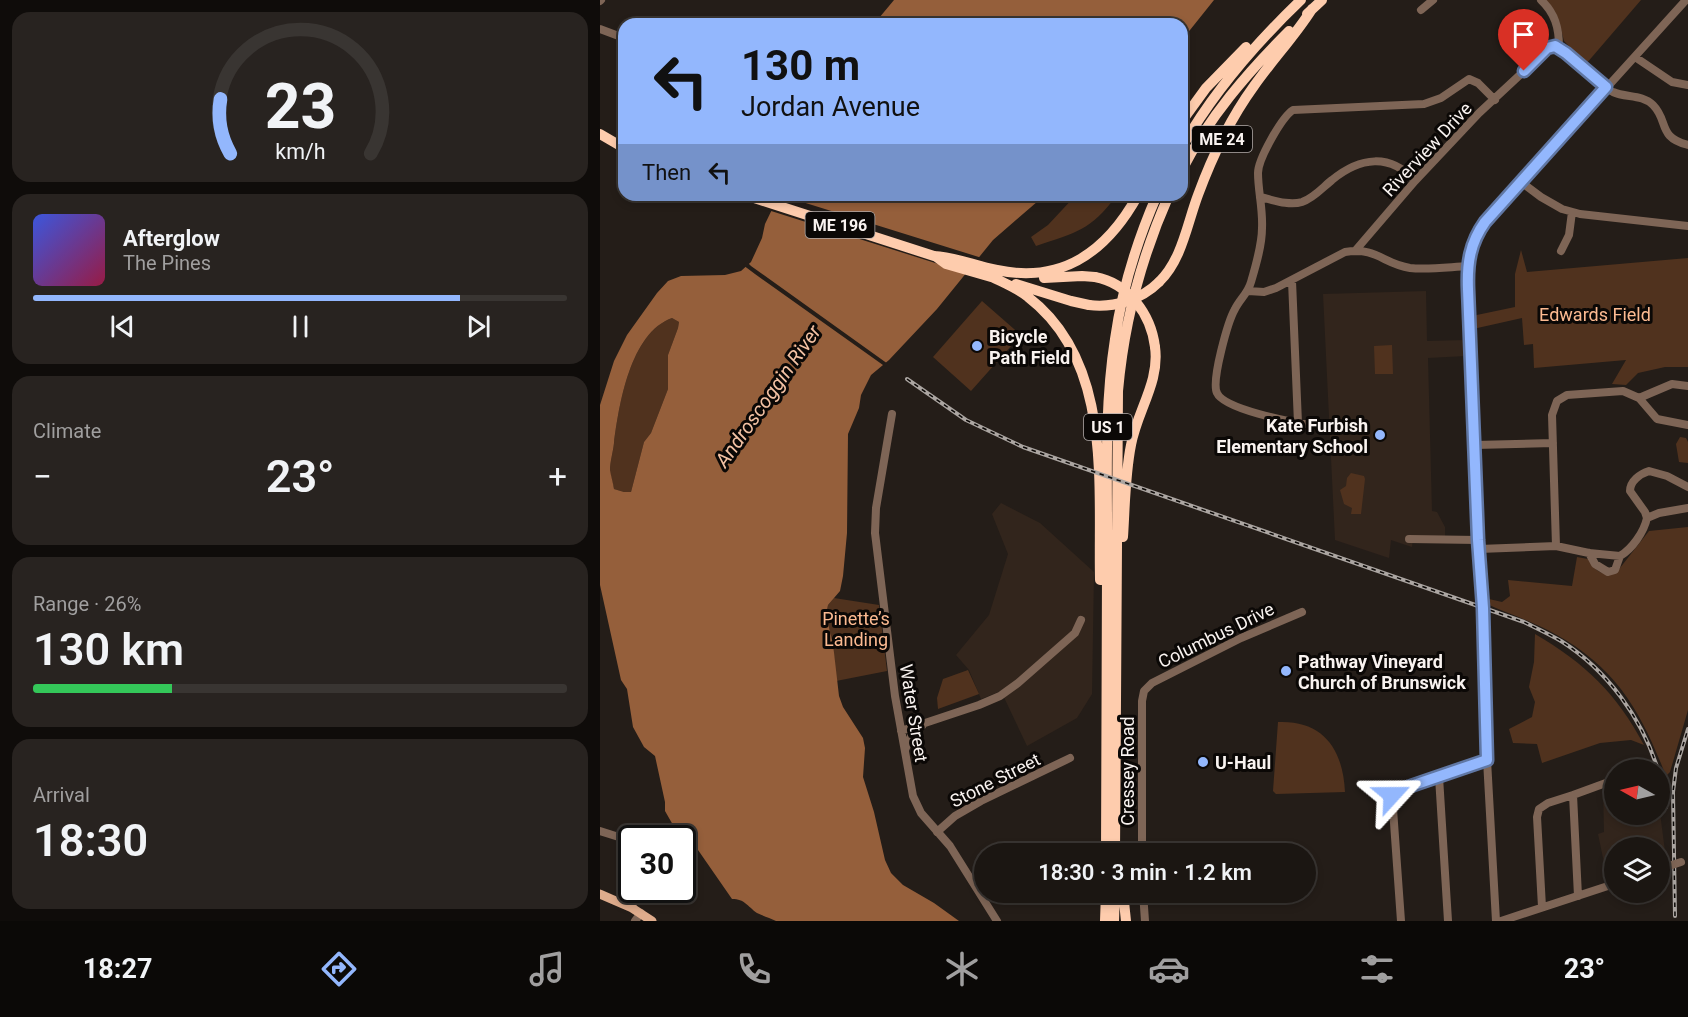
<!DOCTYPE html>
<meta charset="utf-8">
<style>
:root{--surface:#1b1612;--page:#282320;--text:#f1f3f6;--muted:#a09f9f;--line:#393532;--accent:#93b7fd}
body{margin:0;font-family:Roboto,sans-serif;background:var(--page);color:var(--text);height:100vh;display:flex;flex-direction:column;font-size:22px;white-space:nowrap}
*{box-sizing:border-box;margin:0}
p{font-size:20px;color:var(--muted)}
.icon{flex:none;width:33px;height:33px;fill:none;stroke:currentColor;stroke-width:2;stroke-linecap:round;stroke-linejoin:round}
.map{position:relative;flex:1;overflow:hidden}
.details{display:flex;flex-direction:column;gap:12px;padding:12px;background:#0f0c0a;width:600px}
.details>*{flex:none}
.top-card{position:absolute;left:18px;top:18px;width:570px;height:183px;border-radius:18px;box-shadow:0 3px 9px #0003,0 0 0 2px var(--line);background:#93b7fd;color:#111;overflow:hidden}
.needle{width:39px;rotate:278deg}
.buttons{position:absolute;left:1004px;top:759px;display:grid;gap:12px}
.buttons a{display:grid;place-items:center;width:66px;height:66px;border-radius:50%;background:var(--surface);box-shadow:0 3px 9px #0003,0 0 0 2px var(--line);font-size:30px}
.speed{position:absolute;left:18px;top:825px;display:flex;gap:12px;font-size:30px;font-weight:700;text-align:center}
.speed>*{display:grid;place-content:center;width:78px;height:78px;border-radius:50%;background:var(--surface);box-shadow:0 3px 9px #0003,0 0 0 2px var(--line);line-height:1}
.speed .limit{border:3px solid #111;border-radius:9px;background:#fff;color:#111}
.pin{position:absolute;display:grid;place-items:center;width:51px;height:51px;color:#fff;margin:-62px -26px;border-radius:50% 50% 50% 0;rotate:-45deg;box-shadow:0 0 6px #0007}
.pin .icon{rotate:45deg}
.me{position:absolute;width:66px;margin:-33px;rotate:66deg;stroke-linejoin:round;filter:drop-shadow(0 0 4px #0008)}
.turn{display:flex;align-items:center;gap:21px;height:126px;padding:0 24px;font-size:27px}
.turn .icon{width:78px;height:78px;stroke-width:2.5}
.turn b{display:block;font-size:42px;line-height:51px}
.then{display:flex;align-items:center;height:57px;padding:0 24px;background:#0003;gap:12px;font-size:22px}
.big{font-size:45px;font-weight:600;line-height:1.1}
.details .tile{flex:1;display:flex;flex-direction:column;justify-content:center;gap:9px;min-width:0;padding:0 21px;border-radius:18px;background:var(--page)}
.details .dial{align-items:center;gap:0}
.dial svg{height:156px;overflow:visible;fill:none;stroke:var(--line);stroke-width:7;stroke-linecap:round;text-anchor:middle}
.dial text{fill:var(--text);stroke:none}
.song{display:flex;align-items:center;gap:18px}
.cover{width:72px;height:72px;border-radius:9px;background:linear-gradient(135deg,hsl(230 70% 55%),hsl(340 70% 35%))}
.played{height:6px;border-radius:3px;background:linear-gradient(90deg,var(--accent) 80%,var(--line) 80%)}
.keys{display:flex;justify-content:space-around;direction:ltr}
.heat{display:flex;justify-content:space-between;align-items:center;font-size:33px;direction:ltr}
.charge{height:9px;border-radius:4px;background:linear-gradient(90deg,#34c759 26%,var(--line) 0)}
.trip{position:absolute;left:374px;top:843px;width:342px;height:60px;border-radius:30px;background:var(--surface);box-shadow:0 3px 9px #0003,0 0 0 2px var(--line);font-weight:600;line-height:60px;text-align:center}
.tabs{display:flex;height:96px;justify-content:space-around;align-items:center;background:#0b0907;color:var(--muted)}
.tabs .icon{width:42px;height:42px}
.tabs .current{color:var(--accent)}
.tabs b{font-size:27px;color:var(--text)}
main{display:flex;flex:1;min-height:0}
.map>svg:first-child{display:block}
</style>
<main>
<section class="details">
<div class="tile dial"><svg viewBox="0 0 100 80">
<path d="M14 69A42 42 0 1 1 86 69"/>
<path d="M14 69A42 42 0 0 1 9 41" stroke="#93b7fd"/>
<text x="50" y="56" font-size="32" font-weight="700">23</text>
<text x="50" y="72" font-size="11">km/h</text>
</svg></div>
<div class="tile">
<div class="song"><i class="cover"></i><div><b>Afterglow</b><p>The Pines</p></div></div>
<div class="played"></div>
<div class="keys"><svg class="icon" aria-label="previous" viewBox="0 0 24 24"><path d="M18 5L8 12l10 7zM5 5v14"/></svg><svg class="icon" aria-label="pause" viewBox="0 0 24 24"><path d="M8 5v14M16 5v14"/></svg><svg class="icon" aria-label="next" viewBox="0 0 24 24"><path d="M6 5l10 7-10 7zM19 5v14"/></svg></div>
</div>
<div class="tile"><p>Climate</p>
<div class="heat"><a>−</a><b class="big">23°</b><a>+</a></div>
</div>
<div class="tile"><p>Range · 26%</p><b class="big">130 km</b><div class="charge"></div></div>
<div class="tile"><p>Arrival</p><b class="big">18:30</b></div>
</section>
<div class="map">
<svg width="1088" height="921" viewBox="0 0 1088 921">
<rect width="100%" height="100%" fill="#241d18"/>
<path fill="#32251c" d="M826 291 827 341 866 340V356L828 358 832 511 837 512 845 527V539H813L812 547 791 540 789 558 735 540 723 294Z
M401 503 440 523 494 572 492 694 477 718 427 746 401 691 381 699 369 670 356 655 389 615 408 554 392 514Z
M1014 785V814H1059V805L1066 859 1059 861V848H1014V875L1007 877 998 834 1004 832 1003 788Z"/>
<path fill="#50321e" d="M945 0H1041L986 64 964 41 960 25Z
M476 195H517C490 231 477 232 436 246L431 237 448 225Z
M921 250 927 272 1088 258V367H1065L1038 373 1026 385 1012 384 1026 360 934 368 933 344 924 345 922 318 873 329 872 316 915 307V274Z
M382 301 421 335 371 391 333 357Z
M72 318 79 322 78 328 68 355V389L51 433 44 442 31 492H24L14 489C13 483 10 476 10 470 10 462 13 452 14 443 19 405 30 333 72 318Z
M792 345 793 374H775L774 346Z
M1080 437 1086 438 1088 442V463L1079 462 1076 444Z
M751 473 764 476 765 479 761 514H751L752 508 744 504 740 490 746 486 747 478Z
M1088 527V710L1070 772 1066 776C1041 712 1017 668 955 634 934 622 909 614 887 604L889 599 902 602 910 596 908 580 972 586 977 557 988 559C994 570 1003 577 1016 573L1049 531Z
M234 598 279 605 287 671 236 681 233 644 226 615 228 605Z
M935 634C985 663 1017 694 1044 745L1031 740 1000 743 942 763 937 744 913 743 909 729 932 717 935 702 929 687 934 662Z
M368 670 379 694 338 709 337 698 343 679Z
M678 722C723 720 743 749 745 792L676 794 673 791Z"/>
<path fill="#955f3b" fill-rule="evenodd" d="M294 0H614L582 40V24H274Z
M179 195H445L393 240 337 309 289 360 271 375 261 395 259 408 248 434 247 533 243 576 240 591 228 605 226 615 233 644 239 696 243 707 263 738 265 748 263 777 274 812 285 860 291 873 303 885 334 903 359 921H176C170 918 163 916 157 913 147 906 145 899 132 899L89 837 73 825 65 811V802L55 756 44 747 33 727 27 689 21 680 0 585V405L14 361 27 335 57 293 68 281 81 276 125 275 141 271 151 262 162 238 165 224ZM72 318 79 322 78 328 68 355V389L51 433 44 442 31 492H24L14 489C13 483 11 476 10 470 10 462 13 452 14 443 19 405 30 333 72 318Z"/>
<path fill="#241d18" d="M176 195H180L382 258 370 274 168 210Z
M147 262 151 266 288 364 285 367 283 365 155 274 143 265Z"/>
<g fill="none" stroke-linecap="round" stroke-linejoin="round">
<path stroke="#7e6556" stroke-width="8" d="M941 0C955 13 959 28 959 47
M0 1 1 0
M821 10 833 0
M0 29 24 38
M1035 57 1072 82 1088 85
M921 182 941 197 962 209 980 214 1088 226
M660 197C673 200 689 206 702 202 714 198 723 187 732 180 760 157 790 153 815 181
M755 251 815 181 879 113 950 47H959C977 61 993 82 1013 92 1026 98 1042 94 1053 105 1069 121 1057 137 1088 145
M961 251 969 235 972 212
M692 281 698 423
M648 291 664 292 676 288 745 252C777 247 783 264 810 268 828 270 849 267 868 266
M1088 386 1072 384 1039 398 1057 419 1088 425
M292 414 276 508 275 533 295 696 313 796 321 813 350 846 397 921
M734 425C725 425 716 426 707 424 690 422 624 409 617 393 611 381 628 321 635 309 640 299 648 293 651 282 656 265 662 245 662 228 663 209 658 191 658 173 658 159 682 117 693 110L824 104 841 98 869 79 878 83 895 100
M875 445 953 443
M1088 487 1067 476 1049 471C1040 474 1030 481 1030 491L1045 512 1047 518 1059 513 1088 508
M809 539 878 540
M956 546 952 415 957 401 967 395 1023 391 1039 398
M879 549 956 546 989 553 1020 556C1032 549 1044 532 1047 518
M989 553 995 564 1008 572 1015 570 1020 556
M301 731 379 705 400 696 418 683 475 633 481 620
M305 750 312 734 322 726
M1047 770V769
M839 777 848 921
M0 831 22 838 32 843
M337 832 355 816 381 801 470 758
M542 854V701L544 691 552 683 641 638 702 612
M36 891 63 892 86 900
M543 892 545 921
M978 896 973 795 1014 780
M942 907 937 817 939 809 948 803 973 795
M32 908 37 890
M35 921 41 913
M801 921 792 795 794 792 887 760
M896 921 887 760 883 608 878 540 868 289C867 263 870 243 885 222L1086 0
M901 921 1014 884"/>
<path stroke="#dfac8c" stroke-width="9" d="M0 894 32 908 52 921"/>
<path stroke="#feccad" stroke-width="10" d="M707 14 722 0
M582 121 606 88 646 47
M0 134 24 148
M582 147C614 91 655 44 701 0
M582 170C609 117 647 73 689 31
M145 195 334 256C356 257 375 266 397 270 463 284 507 251 538 195
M335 256 346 264 398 279
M392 277C404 283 417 288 428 297 513 362 498 485 500 580
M444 278 482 276 495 277
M559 282C582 260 587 224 598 195 612 157 630 119 654 86 673 59 695 36 712 9
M416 284 471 301 489 305
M523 537C525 507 525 475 531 445 537 411 560 382 555 347
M506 854C506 759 507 665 507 571 508 494 503 415 515 339 522 289 537 241 557 195
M515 854 518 391C524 323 541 258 569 195
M523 892 526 921
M505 921 506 892
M514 921 515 892"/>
<g stroke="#aba5a1" stroke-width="4">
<path id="rail" d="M307 379 366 420 423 447 924 622C936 628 949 634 961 641 1007 670 1042 718 1058 770
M1059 773 1066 807
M1075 916 1073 792 1076 768 1088 729"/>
</g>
<use href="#rail" stroke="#0b0806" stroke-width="1.5" stroke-dasharray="4.5" stroke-linecap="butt"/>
<path stroke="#7e6556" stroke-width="8" d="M1066 867 1081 862"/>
<path stroke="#feccad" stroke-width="10" d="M495 277C528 283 551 314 555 347
M489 305C514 308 541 300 559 282"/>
</g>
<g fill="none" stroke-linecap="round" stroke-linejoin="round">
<g stroke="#6077a4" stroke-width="15">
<path id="route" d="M792 795 802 789 887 760 883 608 878 540 868 289C867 263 870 243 885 222L1006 87 966 53 955 46 947 48 924 71"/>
</g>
<use href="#route" stroke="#93b7fd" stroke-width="10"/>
</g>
<g fill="#93b7fd" stroke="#0b0806" stroke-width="2">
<circle cx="377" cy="346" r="6"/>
<circle cx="780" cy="435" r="6"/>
<circle cx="686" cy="671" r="6"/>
<circle cx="603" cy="762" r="6"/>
</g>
<g text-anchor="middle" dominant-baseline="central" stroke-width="6" stroke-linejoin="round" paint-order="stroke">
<g fill="#0b0806" stroke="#b2acaa" stroke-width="1.5">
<rect x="592" y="126" width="60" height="26" rx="4.5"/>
<rect x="205.5" y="212" width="69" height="26" rx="4.5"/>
<rect x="484" y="414" width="48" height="26" rx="4.5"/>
</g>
<g font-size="16" font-weight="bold" fill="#f9f3f0">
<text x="622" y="139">ME 24</text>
<text x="240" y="225">ME 196</text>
<text x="508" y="427">US 1</text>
</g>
<g font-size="18" fill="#f9f3f0" stroke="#0b0806">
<text transform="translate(827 149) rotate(-47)">Riverview Drive</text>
<text transform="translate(616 635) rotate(-26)">Columbus Drive</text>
<text transform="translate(314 713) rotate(81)">Water Street</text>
<text transform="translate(527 771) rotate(-90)">Cressey Road</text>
<text transform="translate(395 780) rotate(-27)">Stone Street</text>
</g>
<g font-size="18" fill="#fcba91" stroke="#0b0806">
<text x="995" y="314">Edwards Field</text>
<text x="256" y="618">Pinette’s<tspan x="256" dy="21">Landing</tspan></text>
</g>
<g font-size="18" font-weight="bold" fill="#f9f3f0" stroke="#0b0806" text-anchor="start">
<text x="389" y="336">Bicycle<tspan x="389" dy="21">Path Field</tspan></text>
<text x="768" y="425" text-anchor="end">Kate Furbish<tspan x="768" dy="21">Elementary School</tspan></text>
<text x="698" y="661">Pathway Vineyard<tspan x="698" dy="21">Church of Brunswick</tspan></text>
<text x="615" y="762">U-Haul</text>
</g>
<g font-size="20" font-style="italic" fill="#f4c2a4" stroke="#0b0806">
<text transform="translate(168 396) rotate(-55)">Androscoggin River</text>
</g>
</g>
</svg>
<div class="buttons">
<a><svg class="needle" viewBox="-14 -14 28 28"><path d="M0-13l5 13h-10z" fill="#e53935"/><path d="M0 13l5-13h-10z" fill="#a09f9f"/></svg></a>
<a><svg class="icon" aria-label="layers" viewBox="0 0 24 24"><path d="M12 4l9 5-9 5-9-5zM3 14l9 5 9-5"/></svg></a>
</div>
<div class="speed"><div class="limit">30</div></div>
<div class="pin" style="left:924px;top:71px;background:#d93025"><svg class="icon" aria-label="arrive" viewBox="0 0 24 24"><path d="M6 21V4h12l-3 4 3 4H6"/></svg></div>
<svg class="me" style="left:792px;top:795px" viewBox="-20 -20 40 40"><path d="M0-17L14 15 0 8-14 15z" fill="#93b7fd" stroke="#fff" stroke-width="4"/></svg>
<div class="trip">18:30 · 3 min · 1.2 km</div>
<div class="top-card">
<div class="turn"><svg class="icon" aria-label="left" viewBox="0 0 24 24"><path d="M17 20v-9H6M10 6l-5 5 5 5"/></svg><div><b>130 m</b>Jordan Avenue</div></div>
<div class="then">Then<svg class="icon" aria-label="left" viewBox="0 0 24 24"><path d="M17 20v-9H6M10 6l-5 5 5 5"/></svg></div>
</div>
</div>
</main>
<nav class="tabs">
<b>18:27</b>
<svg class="icon current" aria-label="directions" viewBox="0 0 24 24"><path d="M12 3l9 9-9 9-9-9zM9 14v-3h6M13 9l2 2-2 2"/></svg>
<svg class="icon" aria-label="music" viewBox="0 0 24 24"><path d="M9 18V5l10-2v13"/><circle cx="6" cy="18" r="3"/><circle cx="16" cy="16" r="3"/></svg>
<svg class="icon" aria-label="phone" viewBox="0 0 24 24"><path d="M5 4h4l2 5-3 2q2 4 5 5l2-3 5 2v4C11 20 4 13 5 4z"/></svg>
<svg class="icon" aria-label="climate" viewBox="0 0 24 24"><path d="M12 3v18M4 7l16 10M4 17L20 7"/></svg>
<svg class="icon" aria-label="car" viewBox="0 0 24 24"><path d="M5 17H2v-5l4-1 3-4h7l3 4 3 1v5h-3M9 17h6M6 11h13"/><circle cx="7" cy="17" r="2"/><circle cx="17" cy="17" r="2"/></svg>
<svg class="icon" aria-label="filters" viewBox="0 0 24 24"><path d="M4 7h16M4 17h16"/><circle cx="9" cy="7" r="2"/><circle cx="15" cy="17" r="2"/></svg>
<b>23°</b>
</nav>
